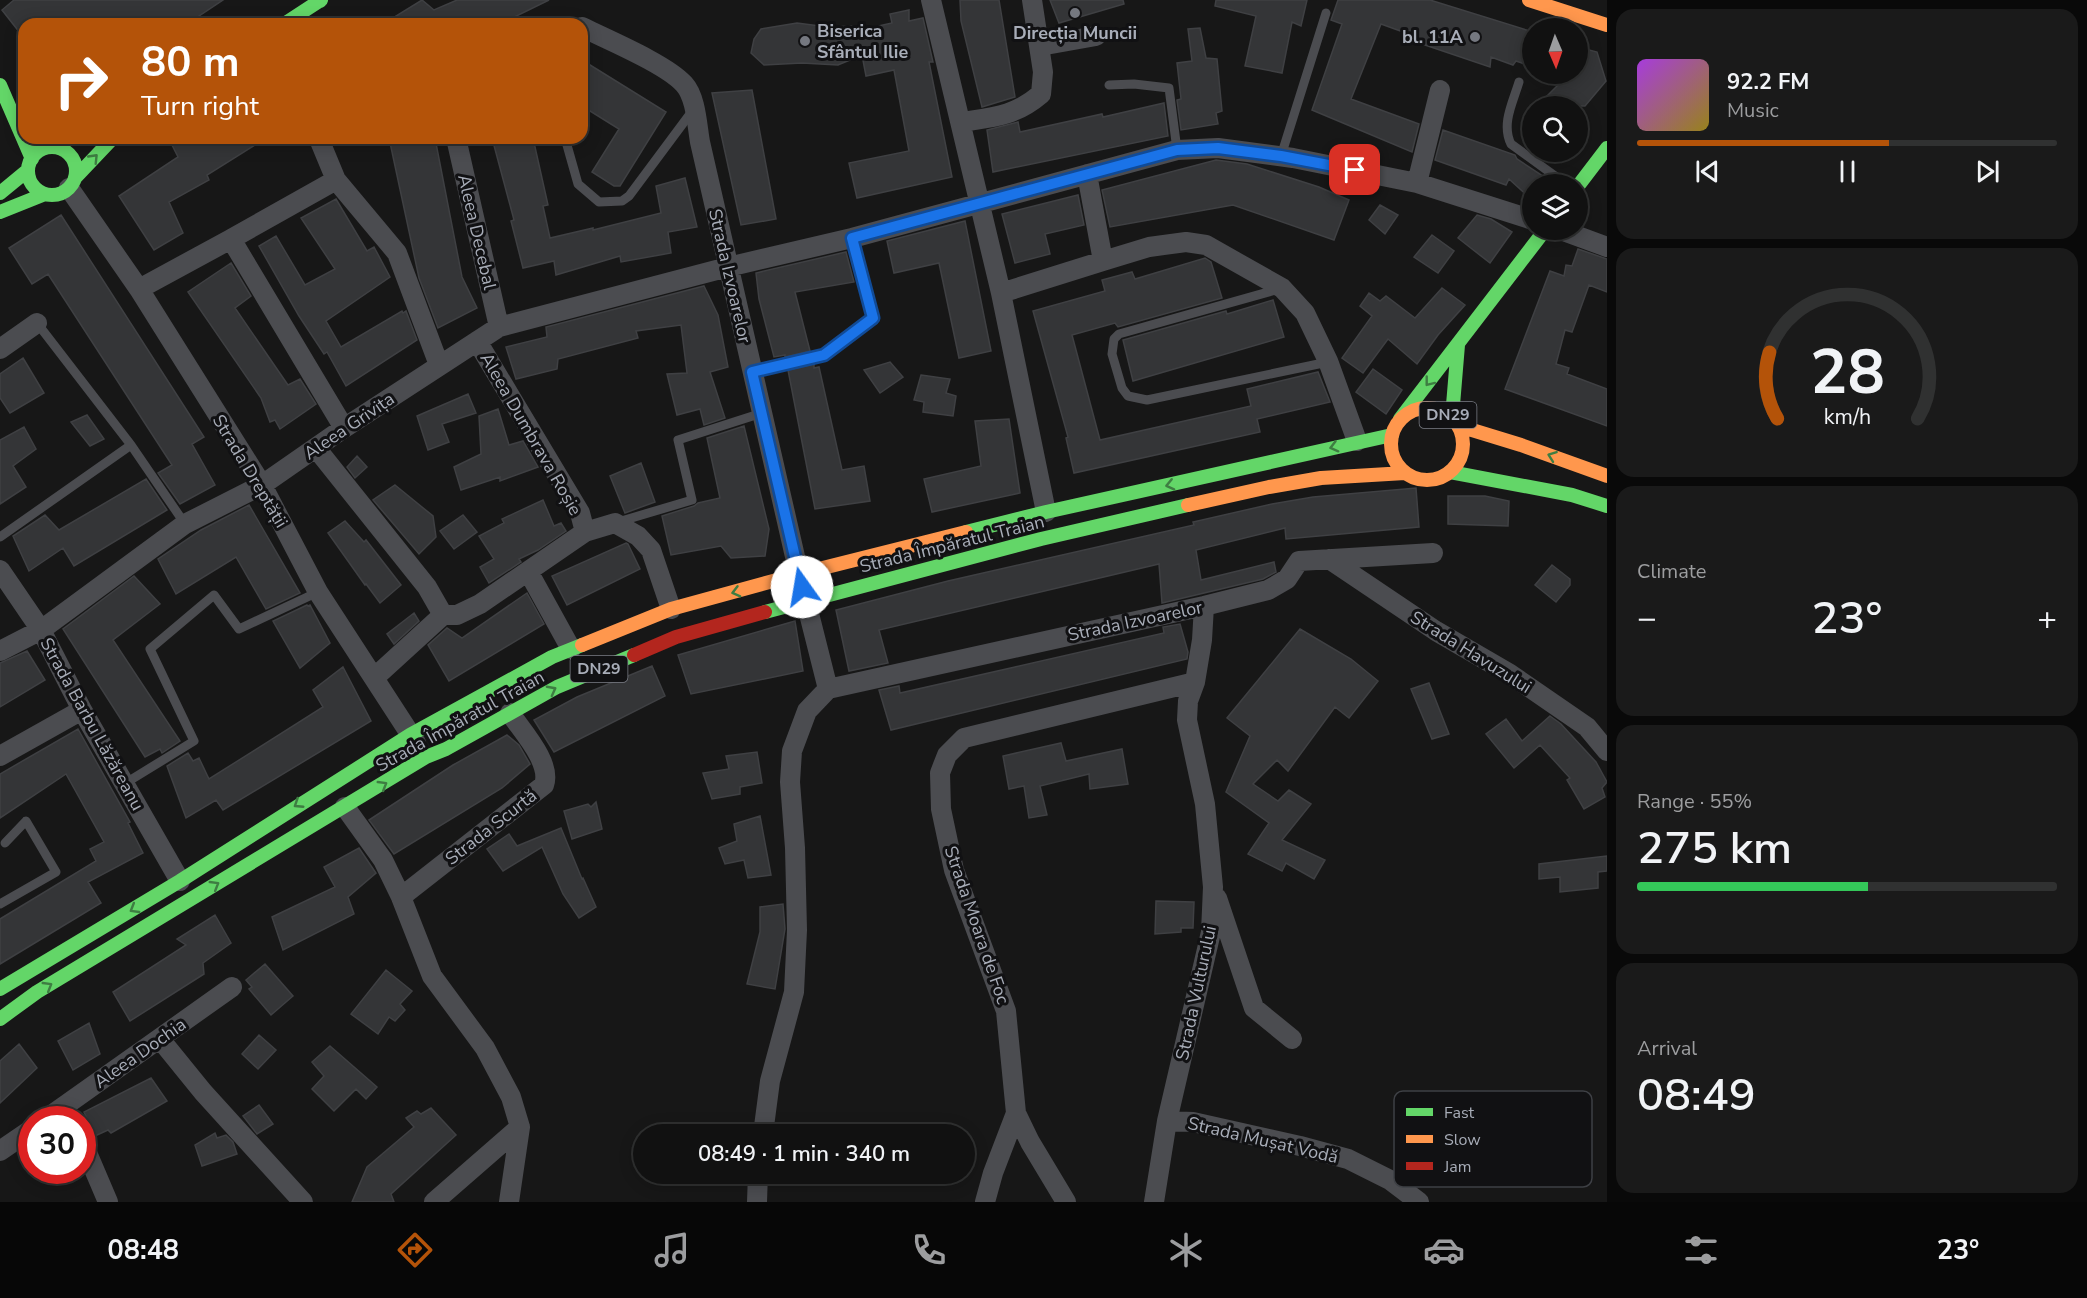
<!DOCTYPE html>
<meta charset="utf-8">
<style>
:root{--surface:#111;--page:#1a1a1a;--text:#f1f3f6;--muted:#9c9d9f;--line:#303131;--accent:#b45309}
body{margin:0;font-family:"Nunito Sans",sans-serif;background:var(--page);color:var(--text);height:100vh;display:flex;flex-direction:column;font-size:22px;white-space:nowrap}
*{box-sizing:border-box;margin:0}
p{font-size:20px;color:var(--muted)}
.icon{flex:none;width:33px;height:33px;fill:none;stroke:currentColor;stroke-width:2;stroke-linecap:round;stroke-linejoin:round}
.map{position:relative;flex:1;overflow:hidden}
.side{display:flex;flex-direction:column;gap:9px;padding:9px;background:#090909;width:480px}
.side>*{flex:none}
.top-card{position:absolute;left:18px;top:18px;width:570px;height:126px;border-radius:18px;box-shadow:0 3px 15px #0003,0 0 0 2px var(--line);background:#b45309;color:#fff;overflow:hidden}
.needle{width:39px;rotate:178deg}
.buttons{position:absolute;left:1522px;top:18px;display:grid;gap:12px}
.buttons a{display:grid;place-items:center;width:66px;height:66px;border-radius:50%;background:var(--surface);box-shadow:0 3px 15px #0003,0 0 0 2px var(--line);font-size:30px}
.speed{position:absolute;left:18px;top:1106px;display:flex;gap:12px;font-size:30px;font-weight:700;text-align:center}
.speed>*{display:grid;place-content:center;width:78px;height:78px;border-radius:50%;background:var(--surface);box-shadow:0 3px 15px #0003,0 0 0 2px var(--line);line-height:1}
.speed .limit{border:9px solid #d22;background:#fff;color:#111}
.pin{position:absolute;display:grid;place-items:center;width:51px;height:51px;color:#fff;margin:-26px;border-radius:12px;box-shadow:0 3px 9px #0006}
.me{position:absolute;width:66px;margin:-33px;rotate:347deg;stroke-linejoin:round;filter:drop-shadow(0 0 4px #0008)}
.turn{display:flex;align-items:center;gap:21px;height:126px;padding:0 24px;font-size:27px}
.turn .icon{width:78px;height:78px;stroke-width:2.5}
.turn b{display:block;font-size:42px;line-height:51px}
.big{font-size:45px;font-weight:600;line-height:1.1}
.side .card{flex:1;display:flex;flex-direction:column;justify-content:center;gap:9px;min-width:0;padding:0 21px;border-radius:18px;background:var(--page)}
.side .dial{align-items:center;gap:0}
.dial svg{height:156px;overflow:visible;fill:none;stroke:var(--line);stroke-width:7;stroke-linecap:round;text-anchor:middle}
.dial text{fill:var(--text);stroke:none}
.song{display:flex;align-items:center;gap:18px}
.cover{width:72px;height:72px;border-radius:9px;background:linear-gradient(135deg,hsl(280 70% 55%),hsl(50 70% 35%))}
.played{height:6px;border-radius:3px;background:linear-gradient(90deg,var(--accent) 60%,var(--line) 60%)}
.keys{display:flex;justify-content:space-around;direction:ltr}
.heat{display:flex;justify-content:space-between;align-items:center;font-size:33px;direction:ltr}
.charge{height:9px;border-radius:4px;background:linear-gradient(90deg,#34c759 55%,var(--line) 0)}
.trip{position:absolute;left:633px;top:1124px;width:342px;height:60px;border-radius:30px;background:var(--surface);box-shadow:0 3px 15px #0003,0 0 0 2px var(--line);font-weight:600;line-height:60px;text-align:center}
.menu{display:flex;height:96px;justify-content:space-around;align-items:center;background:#070707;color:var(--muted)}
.menu .icon{width:42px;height:42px}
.menu .on{color:var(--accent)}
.menu b{font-size:27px;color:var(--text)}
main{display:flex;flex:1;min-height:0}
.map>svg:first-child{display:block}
</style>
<main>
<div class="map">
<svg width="1607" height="1202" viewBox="0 0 1607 1202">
<rect width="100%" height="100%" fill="#171717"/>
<path fill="#343537" stroke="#3f4043" stroke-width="1.5" d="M14 0H223L187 24H24V38L2 10Z
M422 0 434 10 457 0H549L500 24H383Z
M960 0H999L1015 97 982 107 961 21Z
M1050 0H1123L1124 4 1059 23Z
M1216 0H1307L1301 26 1292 22 1282 73 1245 66 1256 16 1215 6Z
M1338 0H1430L1533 32V67L1516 61 1513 65 1491 57 1490 67 1416 42 1417 37 1381 24 1351 99 1419 124 1412 152 1312 110 1342 24 1331 20Z
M909 10V21L923 18 933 62H929L952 177 857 198 849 163 909 151 894 70 866 76 862 55 838 65 802 63 764 65 751 53 754 39 761 29 797 23 828 27 855 26 856 31 892 23 890 14Z
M1200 28 1206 58 1217 59 1222 111 1216 113 1218 124 1181 130 1177 100 1181 99 1177 63 1192 61 1188 29Z
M1578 47 1597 52 1606 81 1585 106H1537L1569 74H1578Z
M582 60 666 112 620 186H614L592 172 619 129 582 106Z
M752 90 776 219 741 225 712 93Z
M1164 103 1168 136 993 172 987 130 1018 122 1020 132 1102 114 1103 117Z
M1443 130 1515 155 1517 159 1555 184H1533V201L1509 179 1506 185 1435 160Z
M186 138H266L207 175 209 180 169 202 183 233 154 250 119 196 178 157 172 145Z
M389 138H435L462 277 477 308 438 328 419 278Z
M492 138H533L548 205 543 206 550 238 593 228V230L661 213 656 186 685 178 697 227 668 232 671 253 621 262 620 256 556 275 554 261 523 268 511 221 514 220Z
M1216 160 1247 164 1319 187 1349 200 1334 240 1233 205 1110 227 1102 190Z
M1078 195 1084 225 1045 234 1050 254 1015 263 1002 214Z
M336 199 367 251 374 247 390 277 326 321 341 347 402 311 403 313 406 311 417 340 346 386 327 352 324 354 299 316 259 246 276 236 305 285 335 269 301 218Z
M1380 205 1398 215 1385 234 1369 220Z
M61 215 204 437 192 444 215 485 180 504 158 473 172 465 48 274 32 284 9 248Z
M1477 215 1491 219 1512 232 1490 263 1458 238Z
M965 221 991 351 959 358 939 263 894 273 887 241Z
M1432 235 1454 251 1438 273 1414 257Z
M1578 249 1607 259V292L1589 285 1572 332 1565 330 1556 364 1569 368 1567 374 1607 389V426L1505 389 1550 271 1564 276 1566 265 1572 266Z
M846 252 854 282 795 292 810 351 785 357V355L774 357 759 299 756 273Z
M1205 258 1211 262 1222 298 1118 327 1115 323 1072 335 1100 440 1251 406 1247 389 1318 372 1330 402 1257 419 1260 432 1074 473 1066 438 1068 437 1033 311 1105 291 1102 280 1132 272 1135 279Z
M231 263 251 296 235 308 288 385 300 379 316 404 280 429 275 420 270 422 261 398 188 292Z
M704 286 718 315 728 367 710 372 725 418 704 425 700 409 677 415 667 374 687 373 681 325 636 331 638 338 558 359 557 369 516 379 506 347 547 337 546 327Z
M1442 288 1465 305 1438 335 1417 364 1388 339 1363 373 1342 358 1372 316 1360 306 1369 293 1380 301 1386 296 1415 318Z
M1273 300 1284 337 1133 381 1123 340 1226 311 1227 314Z
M23 358 44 393 10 413 0 398V374Z
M890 362 903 377 880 393 864 370Z
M814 364V368L819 367 842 470 864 466 870 501 815 509 788 370Z
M1373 369 1402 390 1386 414 1356 392Z
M921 375 950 379 946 393 956 396 953 416 923 412 924 402 914 400Z
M468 394 476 413 442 424 449 442 428 450 417 416Z
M498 409 509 445 523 441 538 467 500 481V477L461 490 454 467 481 454 479 416Z
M87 415 104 439 90 446 71 422Z
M1009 419 1020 493 932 512 924 479 981 466 975 421Z
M744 426 769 529 765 556 731 558 721 546 671 555 662 516 694 506 698 503 720 498 707 438Z
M24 427 36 449 13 466 26 487 0 504V440Z
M357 456 367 467 355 478 347 467Z
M641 463 655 502 625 513 610 476Z
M146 479 167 510 74 566 63 548 29 571 13 536 45 515 59 530Z
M395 485 433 516 436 537 419 554 373 500Z
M1416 488 1419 527 1286 539 1285 528 1196 550 1201 580 1274 562 1276 572 1263 579 1162 603 1159 564 879 630 888 663 849 671 836 610 948 581 1194 525 1193 522 1272 504 1313 497Z
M1448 496H1485L1509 501 1508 526 1448 524Z
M543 500 554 526 561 523 566 531 538 550 519 559 521 562 489 583 480 567 494 559 479 536 504 523 502 519Z
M249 505 300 593 266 609 236 557 176 594 158 559 201 530Z
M463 515 477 532 454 549 440 531Z
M345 521 364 542 366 540 401 585 380 603 366 584 365 585 328 533Z
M626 543 628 544 640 569 567 605 552 576Z
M1552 565 1570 579V585L1556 602 1535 585Z
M134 576 160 604 113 640 180 741 162 753 160 749 145 757 63 629Z
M527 593 544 624 449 681 428 645 447 628 462 638Z
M307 605 308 606 310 605 330 643 300 668 273 621Z
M414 613 419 621 394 644 387 634Z
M795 621 803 671 691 694 678 655Z
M1180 624 1188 652 1187 659 891 730 879 690 899 686 900 693 1015 667 1164 633 1163 627Z
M1300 629 1351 659 1378 681 1349 718 1335 707 1288 771 1277 760 1253 784 1278 801 1289 790 1311 804 1282 840 1325 860 1314 879 1286 863 1282 871 1248 854 1269 823 1226 792 1250 736 1227 718Z
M27 651 45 680 0 707V663Z
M652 666 665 696 554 752 534 720 577 697Z
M343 667 371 721 223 810 216 800 186 818 167 766 188 753 193 761 199 758 209 779 323 707 313 690Z
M1429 683 1449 734 1432 739 1411 689Z
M1550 716 1561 724 1596 762 1607 782 1602 788 1605 797 1584 809 1567 780 1570 778 1540 745 1514 768 1486 734 1506 719 1522 741Z
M78 729 130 822 128 823 143 853 88 882 101 903 0 964V919L96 861 90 849 104 842 66 774 0 818V774Z
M507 735 519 745 530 764 502 788 394 854 369 820 453 765Z
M1061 743 1066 761 1122 749 1128 784 1090 789 1089 774 1040 786 1047 815 1029 818 1024 786 1009 789 1003 756Z
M757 752 762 783 740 787V794L712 799 703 773 729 769 726 756Z
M596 802 602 829 572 839 564 811 588 804 591 807Z
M760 816 771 875 748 878 744 860 725 864 719 848 737 841 734 824Z
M561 828 582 879 583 878 596 907 579 918 563 894 542 847 503 871 487 849 509 834 517 846Z
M359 848 376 873 348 897 354 914 283 950 272 917 335 887 324 867Z
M1607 856V871L1598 872V888L1560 892V877L1539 879V864Z
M1156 901 1194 902 1193 928H1181V932L1155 934Z
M783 904 785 929 775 989 747 984 760 932V907Z
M215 915 231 943 203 963 204 974 130 1021 113 992 186 945 177 939Z
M265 964 293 996 271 1015 249 989 252 987 246 980Z
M386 970 412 991 400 1004 405 1010 395 1021 389 1017 378 1034 351 1014Z
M89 1023 100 1054 73 1070 58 1041Z
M259 1035 276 1050 258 1069 242 1054Z
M19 1044 37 1068 0 1103V1061Z
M330 1046 377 1087 366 1099 356 1089 334 1111 312 1089 324 1076 312 1062Z
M151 1078 167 1101 111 1133 108 1130 95 1136 84 1112Z
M259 1105 273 1124 257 1134 243 1116Z
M431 1108 456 1135 391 1194 394 1202H352L367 1167 414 1127 406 1118 417 1111 421 1114Z
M215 1133 217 1138 226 1135 233 1142 237 1154 202 1166 195 1145Z"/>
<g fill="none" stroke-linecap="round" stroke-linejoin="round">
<path stroke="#4b4c50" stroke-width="9" d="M1519 82C1513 102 1501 124 1511 144L1566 184
M1109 85 1134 84 1169 88 1177 150
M565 138 578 184 599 202 622 201 629 196 693 110
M1281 156 1326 13
M1279 289 1119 334 1114 339 1112 354 1122 388 1128 396 1147 400 1328 362
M37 323 131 445 185 524
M752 372 824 355 873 318 852 238
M618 522 692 500 678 440 762 413
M0 537 131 445
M124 784 194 741 150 649 214 595 239 629 318 592
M0 904 56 872 26 821 5 843"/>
<path stroke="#4b4c50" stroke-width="20" d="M931 0 1001 293 1046 512
M582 27C608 40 666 64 684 84 696 97 697 125 700 142L799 574 828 689 807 711 792 751 790 782 795 848 797 930 794 992 770 1081 763 1134
M1040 46 1096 36
M962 122C995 117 1015 116 1041 94L1043 72 1032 0
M322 138 319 139 336 180 397 253 439 365
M456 138 499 327
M1087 174 1103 261 1149 247 1186 242 1206 245 1282 288 1305 313 1328 361 1357 441
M1417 183 1440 90
M69 188 139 289 262 485 318 592 416 743
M1561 230 1607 247
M231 239 336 180
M139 289 231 239 344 428
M1001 293 1103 261
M477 341 580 513 585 532 615 523 638 536 651 550 671 609
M0 349 37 323
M316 448 427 587 443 615H457L480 604 585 532
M1329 559 1436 631 1510 674 1587 727 1607 751
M0 570 41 630 82 710 180 881
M528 571 571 649
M0 651 41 630 185 524 262 485 344 428 499 327 728 267 852 238 1177 150 1218 148 1293 158 1417 183 1533 220
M374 678 443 615
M828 689 1204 606 1268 590 1287 579 1299 561 1433 553
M0 756 82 710
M345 807 383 860 401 897 432 976 485 1048 511 1097 520 1127 509 1202
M401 897 544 785C552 763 522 731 510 713
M1217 898 1254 1008 1292 1039
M160 1039 203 1092 303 1202
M46 1119 232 987
M1167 1121 1193 1122 1300 1146 1348 1159 1390 1180 1419 1202
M82 1141 108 1202
M0 1151 32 1129
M434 1202 520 1127
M757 1202 758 1173
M985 1202 993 1173 1016 1113
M1066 1202 1030 1142 1016 1113 1006 1011 954 870 941 809 940 773 947 755 964 738 1195 682
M1154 1202 1167 1121 1211 932 1213 887 1205 804 1187 720 1188 701 1195 682 1202 640 1204 606"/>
<path stroke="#63d668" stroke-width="14" d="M320 0V1
M284 24 321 0
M0 85 32 159
M28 171a24 24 0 1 1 48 0a24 24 0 1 1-48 0Z
M76 177 113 138
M1578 186 1607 148
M0 193 28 170
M0 212 45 194
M1452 417 1458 345
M1400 419 1545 230
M1450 472 1572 495 1607 506
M966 532 1046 512 1392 435
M765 612 1041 539 1188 505
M0 989 180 881 410 735 552 657 582 645
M0 1019 37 992 426 757 446 749 557 687 634 655"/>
<path stroke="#ff974d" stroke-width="14" d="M1529 0 1607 25
M1391 444a36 36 0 1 1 72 0a36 36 0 1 1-72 0Z
M1459 426 1521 445 1607 476
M1188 505 1269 487 1321 478 1405 473
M582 645 671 609 799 574 966 532"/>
<path stroke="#b3261e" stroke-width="14" d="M634 655 676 637 765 612"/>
</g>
<defs><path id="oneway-chevron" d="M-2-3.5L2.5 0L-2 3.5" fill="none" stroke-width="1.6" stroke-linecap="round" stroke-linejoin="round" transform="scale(1.5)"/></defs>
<g stroke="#3e7d42">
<use href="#oneway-chevron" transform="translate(94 158) rotate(-46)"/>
<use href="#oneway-chevron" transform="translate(1429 382) rotate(128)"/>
<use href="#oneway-chevron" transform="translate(1334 447) rotate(165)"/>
<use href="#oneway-chevron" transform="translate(1552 456) rotate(-160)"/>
<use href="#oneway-chevron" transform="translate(1170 485) rotate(167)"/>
<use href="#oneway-chevron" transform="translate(736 592) rotate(165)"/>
<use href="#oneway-chevron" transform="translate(552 690) rotate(-28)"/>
<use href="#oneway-chevron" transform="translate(383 785) rotate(-31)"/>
<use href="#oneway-chevron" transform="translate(298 804) rotate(147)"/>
<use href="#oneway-chevron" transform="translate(215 885) rotate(-31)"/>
<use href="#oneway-chevron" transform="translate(134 909) rotate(149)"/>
<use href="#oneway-chevron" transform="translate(48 986) rotate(-31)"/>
</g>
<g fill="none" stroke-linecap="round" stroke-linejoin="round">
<g stroke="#114b97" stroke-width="15">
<path id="route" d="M802 587 752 372 824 355 873 318 852 238 1177 150 1218 148 1281 156 1355 170"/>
</g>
<use href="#route" stroke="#1a73e8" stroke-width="10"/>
</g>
<g fill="#757880" stroke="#111113" stroke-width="2">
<circle cx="1075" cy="13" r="6"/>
<circle cx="1475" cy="37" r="6"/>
<circle cx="805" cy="41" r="6"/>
</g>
<g text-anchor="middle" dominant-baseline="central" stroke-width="6" stroke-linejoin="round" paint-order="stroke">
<g fill="#111113" stroke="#7b7e86" stroke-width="1.5">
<rect x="1419.5" y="402" width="57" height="26" rx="4.5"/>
<rect x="570.5" y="656" width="57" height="26" rx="4.5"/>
</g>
<g font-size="16" font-weight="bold" fill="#a8adb8">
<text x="1448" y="415">DN29</text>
<text x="599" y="669">DN29</text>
</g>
<g font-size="18" font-weight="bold" fill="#a8adb8" stroke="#111113" text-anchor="start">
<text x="817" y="31">Biserica<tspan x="817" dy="21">Sfântul Ilie</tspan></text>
<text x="1075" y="33" text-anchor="middle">Direcția Muncii</text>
<text x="1463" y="37" text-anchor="end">bl. 11A</text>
</g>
<g font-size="18" fill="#a8adb8" stroke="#111113">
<text transform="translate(477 232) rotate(77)">Aleea Decebal</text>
<text transform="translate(730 276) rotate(77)">Strada Izvoarelor</text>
<text transform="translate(349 426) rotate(-34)">Aleea Grivița</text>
<text transform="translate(531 434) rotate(60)">Aleea Dumbrava Roșie</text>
<text transform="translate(250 471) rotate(59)">Strada Dreptății</text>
<text transform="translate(952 544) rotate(-14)">Strada Împăratul Traian</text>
<text transform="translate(1135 621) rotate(-12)">Strada Izvoarelor</text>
<text transform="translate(1471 652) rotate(32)">Strada Havuzului</text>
<text transform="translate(460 721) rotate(-29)">Strada Împăratul Traian</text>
<text transform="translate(92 724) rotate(61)">Strada Barbu Lăzăreanu</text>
<text transform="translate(491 827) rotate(-38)">Strada Scurtă</text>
<text transform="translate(977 925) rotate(71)">Strada Moara de Foc</text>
<text transform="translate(1196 993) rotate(-78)">Strada Vulturului</text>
<text transform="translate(140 1053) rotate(-35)">Aleea Dochia</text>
<text transform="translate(1263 1140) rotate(13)">Strada Mușat Vodă</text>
</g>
</g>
<rect x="1394" y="1091" width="198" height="96" rx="9" fill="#111113" stroke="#3e4045" stroke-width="1.5"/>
<rect x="1406" y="1108" width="27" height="8" fill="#63d668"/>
<rect x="1406" y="1135" width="27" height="8" fill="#ff974d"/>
<rect x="1406" y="1162" width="27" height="8" fill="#b3261e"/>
<g font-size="16" fill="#a8adb8">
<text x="1444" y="1118">Fast</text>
<text x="1444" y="1145">Slow</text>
<text x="1444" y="1172">Jam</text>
</g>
</svg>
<div class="buttons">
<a><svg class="needle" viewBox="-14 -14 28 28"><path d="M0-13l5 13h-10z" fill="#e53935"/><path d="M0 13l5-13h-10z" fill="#9c9d9f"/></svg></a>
<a><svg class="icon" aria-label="search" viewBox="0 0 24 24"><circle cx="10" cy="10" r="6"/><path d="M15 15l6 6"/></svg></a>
<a><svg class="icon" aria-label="layers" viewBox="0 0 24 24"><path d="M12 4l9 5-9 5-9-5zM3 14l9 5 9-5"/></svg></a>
</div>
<div class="speed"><div class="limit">30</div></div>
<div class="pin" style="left:1355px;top:170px;background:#d93025"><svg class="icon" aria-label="arrive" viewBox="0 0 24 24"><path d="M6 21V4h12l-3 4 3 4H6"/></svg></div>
<svg class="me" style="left:802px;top:587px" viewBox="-20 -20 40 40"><circle r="19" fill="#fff"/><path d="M0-13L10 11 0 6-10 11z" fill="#1a73e8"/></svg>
<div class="trip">08:49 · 1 min · 340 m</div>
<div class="top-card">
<div class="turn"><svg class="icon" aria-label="right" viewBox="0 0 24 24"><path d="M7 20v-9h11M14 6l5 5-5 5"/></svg><div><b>80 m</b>Turn right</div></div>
</div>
</div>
<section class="side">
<div class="card">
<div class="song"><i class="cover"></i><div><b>92.2 FM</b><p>Music</p></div></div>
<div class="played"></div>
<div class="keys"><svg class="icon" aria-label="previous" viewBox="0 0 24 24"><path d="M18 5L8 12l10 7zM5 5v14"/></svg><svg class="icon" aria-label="pause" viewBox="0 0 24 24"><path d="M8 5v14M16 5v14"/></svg><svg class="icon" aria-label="next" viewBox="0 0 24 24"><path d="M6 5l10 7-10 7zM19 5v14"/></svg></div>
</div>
<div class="card dial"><svg viewBox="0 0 100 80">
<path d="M14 69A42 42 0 1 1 86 69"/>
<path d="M14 69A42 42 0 0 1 10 35" stroke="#b45309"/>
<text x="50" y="56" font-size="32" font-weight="700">28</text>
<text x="50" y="72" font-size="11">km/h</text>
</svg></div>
<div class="card"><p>Climate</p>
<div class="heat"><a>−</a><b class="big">23°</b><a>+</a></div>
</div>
<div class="card"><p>Range · 55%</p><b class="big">275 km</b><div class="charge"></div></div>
<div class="card"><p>Arrival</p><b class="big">08:49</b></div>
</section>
</main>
<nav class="menu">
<b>08:48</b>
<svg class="icon on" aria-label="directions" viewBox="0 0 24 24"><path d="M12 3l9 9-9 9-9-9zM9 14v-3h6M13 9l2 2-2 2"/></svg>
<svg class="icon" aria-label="music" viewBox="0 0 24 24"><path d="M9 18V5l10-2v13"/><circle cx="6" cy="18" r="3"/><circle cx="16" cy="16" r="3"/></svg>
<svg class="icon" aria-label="phone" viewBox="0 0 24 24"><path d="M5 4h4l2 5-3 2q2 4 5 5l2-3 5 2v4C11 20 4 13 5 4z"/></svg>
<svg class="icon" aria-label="climate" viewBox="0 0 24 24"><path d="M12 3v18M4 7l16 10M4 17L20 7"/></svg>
<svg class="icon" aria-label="car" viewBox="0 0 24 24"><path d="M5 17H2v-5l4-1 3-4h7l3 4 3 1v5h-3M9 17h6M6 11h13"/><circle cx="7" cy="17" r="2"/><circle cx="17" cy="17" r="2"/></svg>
<svg class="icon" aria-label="filters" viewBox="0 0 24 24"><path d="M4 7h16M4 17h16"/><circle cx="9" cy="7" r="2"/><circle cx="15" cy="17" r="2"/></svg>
<b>23°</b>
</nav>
